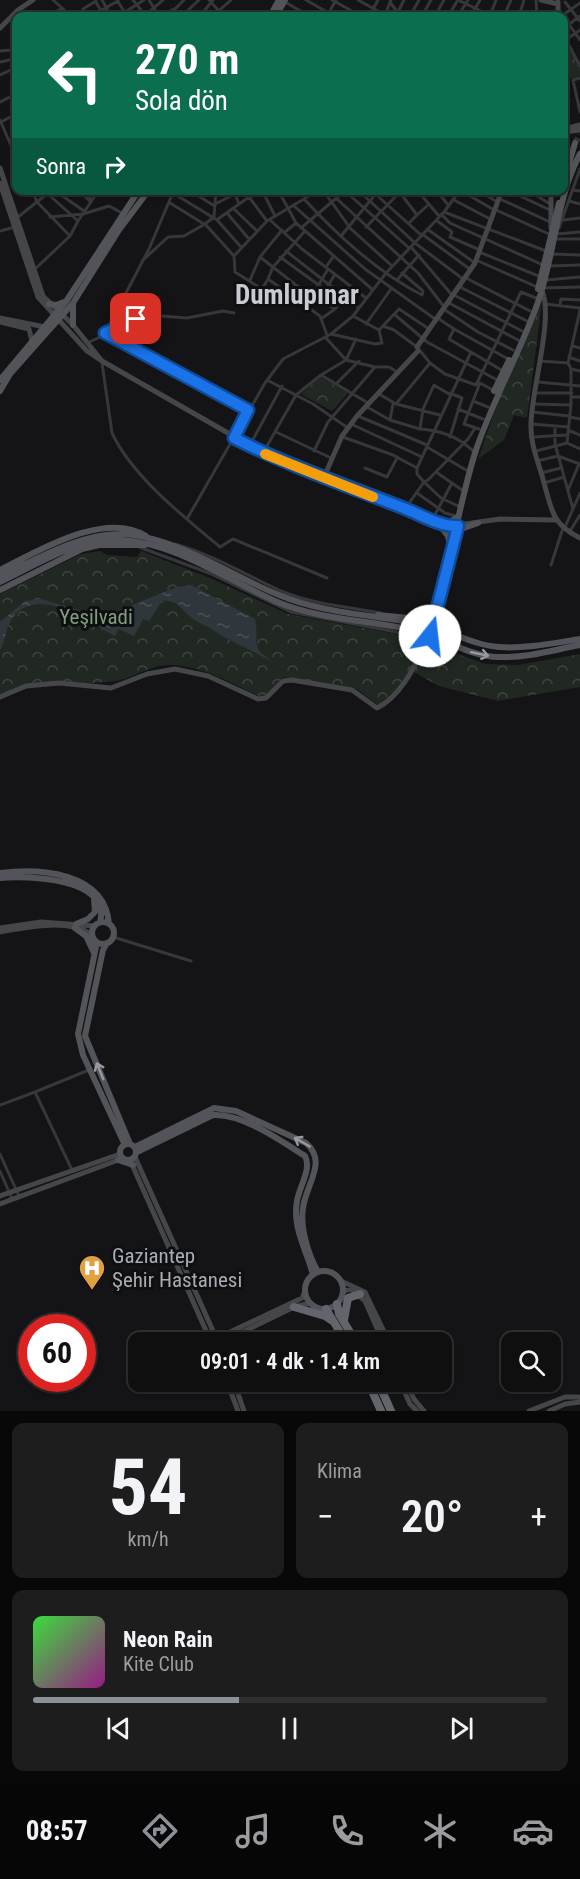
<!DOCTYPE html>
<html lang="tr">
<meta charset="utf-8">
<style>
:root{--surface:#0f0f10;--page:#1d1d1e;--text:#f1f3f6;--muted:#9b9c9f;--line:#2f2f30;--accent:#8c9099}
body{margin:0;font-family:"Roboto Condensed",sans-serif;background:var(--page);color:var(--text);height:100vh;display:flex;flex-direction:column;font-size:22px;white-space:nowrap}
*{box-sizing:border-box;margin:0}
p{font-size:20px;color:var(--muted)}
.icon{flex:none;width:33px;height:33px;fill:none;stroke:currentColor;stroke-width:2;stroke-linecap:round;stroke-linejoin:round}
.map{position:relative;height:1411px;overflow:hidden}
.sheet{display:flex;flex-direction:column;gap:12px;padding:12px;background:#080809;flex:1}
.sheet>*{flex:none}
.top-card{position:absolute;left:12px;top:12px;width:556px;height:183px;border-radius:12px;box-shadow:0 2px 4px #0004,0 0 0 2px var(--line);background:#0b6e4f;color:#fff;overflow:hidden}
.buttons{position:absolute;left:501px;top:1332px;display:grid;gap:12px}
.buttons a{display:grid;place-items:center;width:60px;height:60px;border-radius:12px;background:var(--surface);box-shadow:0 2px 4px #0004,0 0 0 2px var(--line);font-size:30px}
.speed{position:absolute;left:18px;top:1314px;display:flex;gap:12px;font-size:30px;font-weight:700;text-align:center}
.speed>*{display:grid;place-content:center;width:78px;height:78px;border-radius:50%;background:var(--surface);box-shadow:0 2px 4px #0004,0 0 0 2px var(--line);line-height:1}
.speed .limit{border:9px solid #d22;background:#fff;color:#111}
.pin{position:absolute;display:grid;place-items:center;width:51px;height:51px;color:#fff;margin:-26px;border-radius:12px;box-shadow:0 3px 9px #0006}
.me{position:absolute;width:66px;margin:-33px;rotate:16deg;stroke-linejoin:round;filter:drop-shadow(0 0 4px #0008)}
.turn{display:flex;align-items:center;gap:21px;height:126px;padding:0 24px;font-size:27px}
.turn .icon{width:78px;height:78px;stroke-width:2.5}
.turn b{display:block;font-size:42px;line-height:51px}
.then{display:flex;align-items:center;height:57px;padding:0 24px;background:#0003;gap:12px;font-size:22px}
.big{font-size:45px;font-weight:600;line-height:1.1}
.sheet .card{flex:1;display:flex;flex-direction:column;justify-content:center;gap:9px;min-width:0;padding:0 21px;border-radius:12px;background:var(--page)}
.sheet .dial{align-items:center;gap:0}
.dial b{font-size:78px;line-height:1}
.song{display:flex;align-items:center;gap:18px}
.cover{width:72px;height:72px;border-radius:9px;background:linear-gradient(135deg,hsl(120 70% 55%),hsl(310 70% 35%))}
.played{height:6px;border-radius:3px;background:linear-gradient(90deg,var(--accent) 40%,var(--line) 40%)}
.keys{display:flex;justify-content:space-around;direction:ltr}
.heat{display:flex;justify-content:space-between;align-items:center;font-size:33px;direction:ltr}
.sheet .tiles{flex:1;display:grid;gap:12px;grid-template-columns:1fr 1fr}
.card:last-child{grid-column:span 2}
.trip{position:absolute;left:128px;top:1332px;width:324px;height:60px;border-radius:12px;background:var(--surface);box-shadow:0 2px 4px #0004,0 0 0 2px var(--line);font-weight:600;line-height:60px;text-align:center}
.tabs{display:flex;height:96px;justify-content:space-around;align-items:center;background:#060606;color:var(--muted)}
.tabs .icon{width:42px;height:42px}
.tabs .current{color:var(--accent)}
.tabs b{font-size:27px;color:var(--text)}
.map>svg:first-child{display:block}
</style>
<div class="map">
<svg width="580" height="1411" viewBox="0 0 580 1411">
<defs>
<pattern id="park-crowns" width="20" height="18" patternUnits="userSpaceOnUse" patternTransform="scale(1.5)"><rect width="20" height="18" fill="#212821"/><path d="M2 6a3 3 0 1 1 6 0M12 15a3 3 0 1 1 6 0" fill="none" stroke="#3e443f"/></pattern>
<pattern id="water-ripples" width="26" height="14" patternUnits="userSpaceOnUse" patternTransform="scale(1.5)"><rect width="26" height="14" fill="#2f373d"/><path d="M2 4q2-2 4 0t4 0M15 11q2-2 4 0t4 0" fill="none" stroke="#4a5157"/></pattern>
</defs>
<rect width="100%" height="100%" fill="#141416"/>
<path fill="url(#park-crowns)" d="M564 40 580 67V76L565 80Z
M542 302 527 418 514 415 504 440 478 459 500 396Z
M321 377 348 393 332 411 301 394Z
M100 551 107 555 137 557 141 551 210 578 288 614 412 637 485 664 518 665 580 654V687L498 701 439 686 410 670 395 691 378 705 357 689 283 677 263 698C235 685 204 666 172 665 151 664 134 678 115 681 76 686 38 681 0 694V594L81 554Z"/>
<path fill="url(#water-ripples)" d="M191 585 255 619C260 646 248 645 273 662L220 635C209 625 200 625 191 617 180 609 178 599 162 601L149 621 143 619 134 636 119 629 115 636C88 622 39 584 13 617 6 626 5 643 0 650V622L25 601 41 599 89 613 107 615 177 587Z"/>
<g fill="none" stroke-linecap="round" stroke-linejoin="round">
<path stroke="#313236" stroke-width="6" stroke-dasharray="6 3" stroke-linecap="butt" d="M575 143 580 135"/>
<path stroke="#36373a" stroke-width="3" d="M53 0 71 16
M102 0 111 16
M117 0 127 16
M133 0 145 15
M149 0 159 16
M209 0 219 11
M306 0 334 16
M332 0 361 16
M358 0 387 16
M458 0 491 16
M536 0 537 16
M96 2 104 16
M285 2 309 16
M390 2 398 13
M565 2 580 21
M373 9 378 0
M559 10 580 40
M125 12 144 0
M385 15 391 0
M563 15 580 3
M47 16 61 9
M86 16 83 9 96 1
M91 16 118 1
M144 16 163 0
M160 16 176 8 184 0
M182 16 199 0
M200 16 213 0
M213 16 231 0
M236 16 238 15
M327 16 336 0
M396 16 404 0
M410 16 419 0
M422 16 431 0
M435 16 444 0
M448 16 458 0
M458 16 468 0
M471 16 480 0
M490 16 496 0
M504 16 511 0
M519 16 524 0
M564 28 580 16
M16 31V33
M564 36 580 66
M567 39 580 30
M0 51 12 50 16 62 13 69 0 75
M0 62 14 59
M13 69 16 77
M0 102 16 94
M580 112 573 80 580 78
M11 116 16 128
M0 120 16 157
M1 122 16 114
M32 190 37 202 70 236 35 269
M54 190 84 211
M78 190 91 202
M90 190V200
M174 190 149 249 105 333 248 410
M189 190 213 205 235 194 239 204
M278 190 296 223 373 290
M323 190 350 228 392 266
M358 190 415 243 463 279
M371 190 421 235
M398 190 417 215 429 204
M417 190 439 216
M436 190 449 206
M478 190 497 202
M507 190 550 210
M528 190 550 204
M572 190 580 191
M345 191 409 248
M263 192 275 216
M173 193 217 220 241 247
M48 194 78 221 70 236
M249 197 267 221
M304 199C338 236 377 272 422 295L423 291 402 273
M337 199 418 273 445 308
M500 199 550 222
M454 200 492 220
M569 201 580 204
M170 203 204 224
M294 206 365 269 435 319
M233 208 257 231
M496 210 551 235
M444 212 546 251
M227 213 249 239
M441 214 450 223 543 265
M18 217 52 190
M50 217 83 214 109 206 122 213
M214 217 205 224 234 256 267 221 319 190
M214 217 216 190
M218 219 249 197 274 190
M270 220 302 249 366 298
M436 220 452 232 450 237 480 250
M563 220 580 218
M78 221 99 190
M409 223 417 215
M366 227 399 193
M301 228 346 190
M559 228 580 169
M427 229 475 263
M0 231 15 227
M305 231 273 267 268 279 320 316 327 335
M285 232 296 223
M422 234 471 270
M557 234 580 232
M341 236 379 190
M556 239H580
M411 247 452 295
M286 251 359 308
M479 252 541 277
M552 254 580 255
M234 256 235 272 262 289 268 279
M260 257 296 285 335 309
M280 257 341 301
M476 260 537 287
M142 261 168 237 184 236 205 224
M549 266 580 265
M326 267 333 257
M466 278 530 311
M250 280 260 257 282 230
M397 280 419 255
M546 280 580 277
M328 286 335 274
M460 287 527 321
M543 288 580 287
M262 289 296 305
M290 295 296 285
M454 295 522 331
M449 303 518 340
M545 304 580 308
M560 305 561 299 580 300
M306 306 328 269
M445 310 478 332 513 350
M394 314 427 342 499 381
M353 316 379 330
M321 319 335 309 344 297
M439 319 454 329
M366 324 391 289
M383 326 394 330 417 347 430 363 445 374 476 385 521 292 536 298
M379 330 399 309 429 329
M331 334 375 344 382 343 379 330
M325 337 346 360 375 367H389L397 372
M87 343 148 315 187 318 223 311 234 313
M573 346 580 348
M471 352 417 468V474L424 482 428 480 468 439 475 428
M569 357 580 361
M540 361 568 363 571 369 580 371
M102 363 112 433C132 476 184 517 220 547L233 539 327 578
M568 363 580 310
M503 371 449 339 454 329 508 359
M321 375 346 360 356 339
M267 380 313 404 348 428
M538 382 580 386
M337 383 359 361
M480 383 493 390
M450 393 462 398 450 437
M535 393H572
M379 394 396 404 440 415
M449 394 434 385 423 409 420 429C439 430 458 437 472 450
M571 397H580
M473 401 488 407
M396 404 430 363
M534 404 571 405
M367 407 390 420 420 429
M458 409 483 419
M532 412 569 416
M358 416 427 445
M570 417 580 419
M390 420 393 404
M351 424 422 457
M531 424 568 427
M555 426V444L573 509
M479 429 464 424 480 383
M568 430 580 435
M276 432 331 458
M343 437 393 455 417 468
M533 437 567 435
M567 443 571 405V369
M250 445 282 386
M427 447 466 470
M314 451 328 422 375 367
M536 451 567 443 580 449
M263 453 296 395 321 375 368 403
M537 461 558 456 580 464
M365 468 387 477 397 458
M436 472 462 490
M541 473 561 468
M544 483 564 477
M568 490 579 464
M417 493 445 513 456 516
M405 509 424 482 441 498 458 506
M187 519 265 383 283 359 331 334 353 316 386 273 444 212 460 190 494 210
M432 520 451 485
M565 527 580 493
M570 531 580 515
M175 544C213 555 246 575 281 591 312 604 348 607 381 613
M139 547 209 573 291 612 412 635 421 645
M551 565 563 528
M113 937 191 961
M35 1092 89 1070
M0 1105 35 1092 72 1170
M0 1154 19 1196
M0 1171 12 1199"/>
<path stroke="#44464a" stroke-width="5" d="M541 0 558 4
M558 16V2
M0 28 18 10 33 0
M564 120V124
M564 129 580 125
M564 132 580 130
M0 168 43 296 73 325 102 361 87 351 38 297 0 183
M551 228V190
M542 291C554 317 531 392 531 424 530 445 539 463 544 483 552 511 552 524 580 538
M0 318 45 327
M0 322 29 329 32 341
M417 347 475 263 502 190
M102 361 263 453 437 522 451 526 500 519 555 520
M324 477 342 436 357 416 418 351
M0 697 26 686 59 683 111 688 147 674 175 669 208 676 258 699 266 698 283 681 292 680 352 690 377 708C403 695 417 661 430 636
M0 928 41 922 95 926
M0 932C27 927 68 918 92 935
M135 1157 218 1342
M130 1160 211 1342
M0 1196 120 1154
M0 1204 121 1159
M341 1281 365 1292 389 1342
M343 1291 351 1289 365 1301 383 1342
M213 1340 302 1298 305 1291
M222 1342 294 1307 310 1303
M227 1382 238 1411
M234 1382 244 1411
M400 1382 410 1404 417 1411
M406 1382 414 1399 424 1411
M529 1411 565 1397H580
M549 1411 565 1404 580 1402"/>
<path stroke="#525459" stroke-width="6" d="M270 16 279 0
M276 16 285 0
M564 181 575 143
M538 289 559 203
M49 304 56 305 64 302
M73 305V325
M0 380 67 300 139 190
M0 391 10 374 73 303 119 230 149 190
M494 391 509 360
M437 522 448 536 450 545
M446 524 456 518
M458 534 461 529 478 523
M0 570C38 551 105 510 146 536
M0 576C38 559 76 535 119 534 171 534 231 576 279 595 324 614 378 615 425 625 450 631 473 645 499 647 525 649 554 643 580 639
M0 582C36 565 77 538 119 540 175 542 225 579 275 601 318 620 371 620 417 631 446 638 469 657 499 657 527 658 553 650 580 645
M0 590 82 549 99 545H145
M437 596 445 568
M439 610 444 626 454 633
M378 615 418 619 433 609
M432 629C449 571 457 511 475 453 492 401 520 353 538 302 555 254 556 199 580 154
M424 646 430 642H441
M0 873C40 868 105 872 109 924
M0 878C27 875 112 878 100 922
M92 933a11 11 0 1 1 22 0a11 11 0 1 1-22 0Z
M76 924 88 919 95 912 94 899
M75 928 86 936 94 953
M95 941 96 947 78 1034 83 1055 125 1145
M107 943 103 950 85 1036 130 1144
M120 1152a8 8 0 1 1 16 0a8 8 0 1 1-16 0Z
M135 1147 214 1108 236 1111 306 1143C328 1162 306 1184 303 1208 300 1228 308 1254 318 1272
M137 1152 213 1115C242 1113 281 1141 305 1156 312 1169 299 1187 297 1201 292 1229 307 1250 313 1275
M118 1160 133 1165
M305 1290a19 19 0 1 1 38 0a19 19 0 1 1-38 0Z"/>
<path stroke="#62656b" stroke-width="8" d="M337 1304 339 1314 356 1342
M294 1307 325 1316 334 1322
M326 1309 346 1342
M344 1320 348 1298 360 1294
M368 1382 381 1411
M378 1382 391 1411"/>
</g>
<defs><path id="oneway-shaft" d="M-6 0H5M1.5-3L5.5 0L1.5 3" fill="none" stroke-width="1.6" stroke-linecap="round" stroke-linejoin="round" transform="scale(1.5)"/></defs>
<g stroke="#969aa3">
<use href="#oneway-shaft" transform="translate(480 654) rotate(12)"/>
<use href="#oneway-shaft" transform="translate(100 1071) rotate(-112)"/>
<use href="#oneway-shaft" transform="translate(302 1142) rotate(-150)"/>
</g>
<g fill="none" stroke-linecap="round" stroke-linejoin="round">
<g stroke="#114b97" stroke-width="15">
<path id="route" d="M136 319 105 333 248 410 234 438C289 466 348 486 406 509 421 515 441 527 458 526L430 636"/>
</g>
<use href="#route" stroke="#1a73e8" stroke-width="10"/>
<path stroke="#f59e0b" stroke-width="10" d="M265 454 373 497"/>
</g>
<defs>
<g id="hospital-pin" transform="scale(1.35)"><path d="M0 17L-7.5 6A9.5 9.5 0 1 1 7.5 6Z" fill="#e1a141" stroke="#0f0f11"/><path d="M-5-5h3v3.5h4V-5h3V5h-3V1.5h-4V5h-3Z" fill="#fff"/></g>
</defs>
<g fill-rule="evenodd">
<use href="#hospital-pin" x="92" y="1268"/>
</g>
<g text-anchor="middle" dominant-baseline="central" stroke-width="6" stroke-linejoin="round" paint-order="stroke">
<g font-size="21" fill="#809e80" stroke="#0f0f11">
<text x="96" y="617">Yeşilvadi</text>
</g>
<g font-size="21" fill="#a7acb5" stroke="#0f0f11" text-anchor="start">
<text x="112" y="1256">Gaziantep<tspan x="112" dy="24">Şehir Hastanesi</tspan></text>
</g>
<g font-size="27" font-weight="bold" fill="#c8cbd1" stroke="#0f0f11">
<text x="297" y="295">Dumlupınar</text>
</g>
</g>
</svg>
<div class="buttons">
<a><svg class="icon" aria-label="search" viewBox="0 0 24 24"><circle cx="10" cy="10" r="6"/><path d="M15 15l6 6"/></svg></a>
</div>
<div class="speed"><div class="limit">60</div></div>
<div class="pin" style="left:136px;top:319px;background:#d93025"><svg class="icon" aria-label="arrive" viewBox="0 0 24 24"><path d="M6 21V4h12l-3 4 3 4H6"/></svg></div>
<svg class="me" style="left:430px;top:636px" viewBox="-20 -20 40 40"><circle r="19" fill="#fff"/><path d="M0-13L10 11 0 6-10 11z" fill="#1a73e8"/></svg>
<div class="trip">09:01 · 4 dk · 1.4 km</div>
<div class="top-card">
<div class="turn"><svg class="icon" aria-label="left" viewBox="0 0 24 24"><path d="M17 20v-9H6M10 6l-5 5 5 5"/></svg><div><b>270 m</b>Sola dön</div></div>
<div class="then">Sonra<svg class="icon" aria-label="right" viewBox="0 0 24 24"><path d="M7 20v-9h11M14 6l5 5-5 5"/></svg></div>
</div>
</div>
<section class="sheet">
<div class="tiles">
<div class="card dial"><b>54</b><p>km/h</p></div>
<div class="card"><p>Klima</p>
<div class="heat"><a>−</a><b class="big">20°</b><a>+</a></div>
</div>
<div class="card">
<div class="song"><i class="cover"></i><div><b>Neon Rain</b><p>Kite Club</p></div></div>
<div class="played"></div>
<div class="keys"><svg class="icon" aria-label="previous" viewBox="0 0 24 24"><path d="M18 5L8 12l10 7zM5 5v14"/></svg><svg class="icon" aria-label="pause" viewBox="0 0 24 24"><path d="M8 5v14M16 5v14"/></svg><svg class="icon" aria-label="next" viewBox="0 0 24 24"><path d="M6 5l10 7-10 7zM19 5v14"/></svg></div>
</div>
</div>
</section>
<nav class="tabs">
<b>08:57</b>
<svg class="icon current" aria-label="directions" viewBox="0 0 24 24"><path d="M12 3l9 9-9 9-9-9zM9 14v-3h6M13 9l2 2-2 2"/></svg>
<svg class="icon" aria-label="music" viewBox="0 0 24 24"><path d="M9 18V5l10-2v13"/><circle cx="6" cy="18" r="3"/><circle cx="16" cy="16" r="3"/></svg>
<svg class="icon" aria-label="phone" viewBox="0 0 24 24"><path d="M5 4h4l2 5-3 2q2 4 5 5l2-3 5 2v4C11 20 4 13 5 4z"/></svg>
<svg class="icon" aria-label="climate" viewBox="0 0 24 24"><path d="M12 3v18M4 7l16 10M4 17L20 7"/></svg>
<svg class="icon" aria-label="car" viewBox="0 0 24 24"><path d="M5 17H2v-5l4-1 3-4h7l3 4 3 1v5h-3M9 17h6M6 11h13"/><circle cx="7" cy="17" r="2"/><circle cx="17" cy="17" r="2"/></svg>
</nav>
